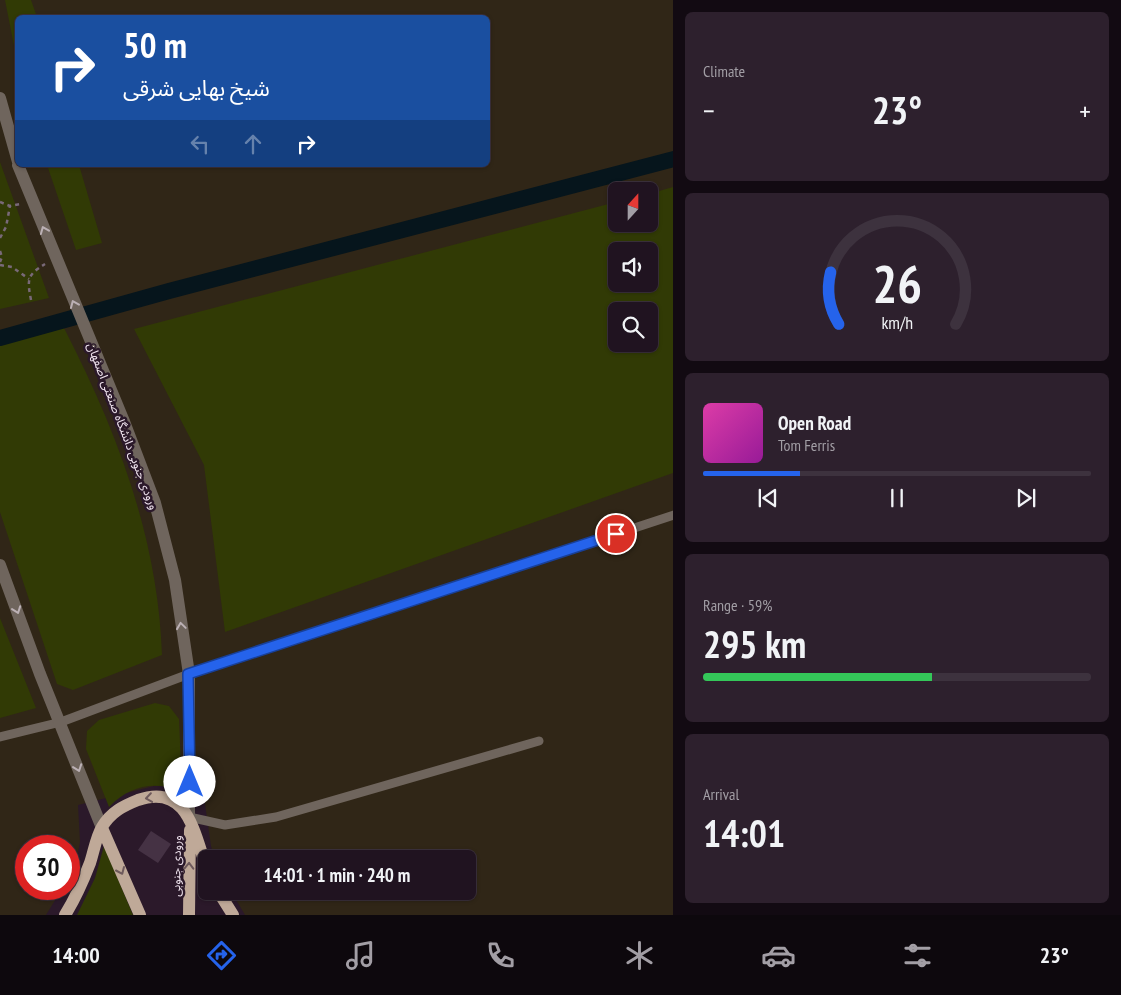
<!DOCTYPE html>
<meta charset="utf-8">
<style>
:root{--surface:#201320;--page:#2d202d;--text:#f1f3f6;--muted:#a29ea5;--line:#3d323e;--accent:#2563eb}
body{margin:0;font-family:"PT Sans Narrow","Noto Sans Arabic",sans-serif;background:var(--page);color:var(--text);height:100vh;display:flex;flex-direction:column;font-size:19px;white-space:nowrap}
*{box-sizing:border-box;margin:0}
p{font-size:16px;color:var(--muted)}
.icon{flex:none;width:28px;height:28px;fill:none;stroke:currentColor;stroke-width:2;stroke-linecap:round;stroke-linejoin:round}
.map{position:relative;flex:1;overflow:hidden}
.sheet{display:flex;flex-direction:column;gap:12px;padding:12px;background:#120a12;width:448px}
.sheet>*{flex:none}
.guide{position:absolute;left:15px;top:15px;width:475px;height:152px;border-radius:8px;box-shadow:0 1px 4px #0004,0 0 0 1px var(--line);background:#1a4fa0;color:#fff;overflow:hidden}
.needle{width:32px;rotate:21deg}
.buttons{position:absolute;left:608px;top:182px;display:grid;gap:10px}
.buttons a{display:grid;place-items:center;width:50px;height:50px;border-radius:8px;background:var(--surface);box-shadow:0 1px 4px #0004,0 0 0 1px var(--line);font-size:25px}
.speed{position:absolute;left:15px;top:835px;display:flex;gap:10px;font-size:25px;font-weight:700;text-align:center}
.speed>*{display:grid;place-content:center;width:65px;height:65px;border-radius:50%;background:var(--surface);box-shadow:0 1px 4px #0004,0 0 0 1px var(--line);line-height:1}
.speed .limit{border:8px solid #d22;background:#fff;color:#111}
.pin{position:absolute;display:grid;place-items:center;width:42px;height:42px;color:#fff;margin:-21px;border:2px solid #fff;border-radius:50%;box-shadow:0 1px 5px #0007}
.me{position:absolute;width:55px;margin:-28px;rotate:0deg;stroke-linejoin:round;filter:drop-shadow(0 0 4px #0008)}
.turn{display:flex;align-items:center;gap:18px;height:105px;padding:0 25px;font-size:22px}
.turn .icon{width:65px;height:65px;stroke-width:2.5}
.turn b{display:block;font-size:35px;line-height:42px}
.lanes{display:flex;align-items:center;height:48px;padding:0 25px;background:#0003;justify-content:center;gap:25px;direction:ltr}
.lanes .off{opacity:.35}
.big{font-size:38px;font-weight:800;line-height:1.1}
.sheet .tile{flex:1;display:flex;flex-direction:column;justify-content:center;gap:8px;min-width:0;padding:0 18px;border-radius:8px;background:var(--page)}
.sheet .dial{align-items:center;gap:0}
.dial svg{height:130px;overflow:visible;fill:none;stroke:var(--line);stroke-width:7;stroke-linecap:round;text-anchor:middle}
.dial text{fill:var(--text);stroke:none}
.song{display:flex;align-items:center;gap:15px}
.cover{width:60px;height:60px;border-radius:8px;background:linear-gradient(135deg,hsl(320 70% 55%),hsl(300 70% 35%))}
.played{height:5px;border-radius:2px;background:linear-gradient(90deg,var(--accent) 25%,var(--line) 25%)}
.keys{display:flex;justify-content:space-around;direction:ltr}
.heat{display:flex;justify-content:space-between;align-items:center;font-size:28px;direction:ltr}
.charge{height:8px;border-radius:4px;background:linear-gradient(90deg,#34c759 59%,var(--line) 0)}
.trip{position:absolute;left:198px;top:850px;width:278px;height:50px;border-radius:8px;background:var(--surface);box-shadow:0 1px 4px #0004,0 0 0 1px var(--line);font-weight:800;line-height:50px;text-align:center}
.dock{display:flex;height:80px;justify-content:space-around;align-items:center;background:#0d080d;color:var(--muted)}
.dock .icon{width:35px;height:35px}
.dock .selected{color:var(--accent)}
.dock b{font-size:22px;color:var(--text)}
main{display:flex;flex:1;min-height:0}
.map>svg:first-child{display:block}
</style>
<main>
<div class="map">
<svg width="674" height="915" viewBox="0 0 674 915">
<rect width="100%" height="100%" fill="#2b192a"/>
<path fill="#302617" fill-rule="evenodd" d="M0 0H673V915H245L231 891H466V859H215L211 846 202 783 154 786 78 805 80 842 76 863 69 879V846H26V889H62L46 915H0ZM18 18H488V165H18ZM616 191H649V224H616ZM616 251H649V284H616ZM616 311H649V344H616Z"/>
<path fill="#313a05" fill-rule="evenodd" d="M5 0H31L37 17 18 18 17 61Z
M0 162 49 298 0 309Z
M47 165H79L102 243 76 250Z
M673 187V473L225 632 204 465 134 329 616 202V224H649V194ZM649 251V284H616V251ZM649 311V344H616V311Z
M64 328C117 431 158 538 162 655L73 690 57 684 0 512V345Z
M0 618 36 708 0 718Z
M155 703 169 706 179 719 182 791C153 781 131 785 109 807L86 749 87 731 99 720Z
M104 846 133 915H77L95 878Z"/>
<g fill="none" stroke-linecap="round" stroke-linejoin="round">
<path stroke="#06151c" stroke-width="16" d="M0 338 169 291 674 159"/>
</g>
<path fill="#453244" d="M151 831 171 844 158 863 138 850Z"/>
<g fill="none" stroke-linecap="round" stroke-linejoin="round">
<path stroke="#796978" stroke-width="2.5" stroke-dasharray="4 4" stroke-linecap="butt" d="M0 202 10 206 21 204
M0 238 6 227 10 206
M0 251 2 257 0 262
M0 265 12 267 29 279
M31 300C27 279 27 275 45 264"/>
<path stroke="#6f655d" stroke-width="9" d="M0 737 61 722 189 674 674 515
M189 817 225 825 276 817 539 741"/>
<path stroke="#6f655d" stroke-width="12" d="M0 98 18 162
M18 165 123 419 155 503 175 580 189 674V817
M0 565 40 674 102 828"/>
<path stroke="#bfa998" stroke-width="12" d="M102 828 140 915
M218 891 233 915
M65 915C75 899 83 881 90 863 94 851 96 837 102 827 111 812 123 806 138 800 187 783 194 832 206 866
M189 915 190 830"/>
</g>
<defs><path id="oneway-chevron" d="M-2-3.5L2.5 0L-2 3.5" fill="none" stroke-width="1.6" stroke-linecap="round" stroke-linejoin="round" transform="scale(1.25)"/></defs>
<g stroke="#bcb1b5">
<use href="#oneway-chevron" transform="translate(44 230) rotate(-112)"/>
<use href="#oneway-chevron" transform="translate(74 304) rotate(-113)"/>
<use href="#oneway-chevron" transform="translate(17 610) rotate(70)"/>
<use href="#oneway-chevron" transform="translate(181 626) rotate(-98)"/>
<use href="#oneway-chevron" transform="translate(78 768) rotate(70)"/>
</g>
<g stroke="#6e5a5c">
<use href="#oneway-chevron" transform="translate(149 798) rotate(172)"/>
<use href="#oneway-chevron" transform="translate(189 866) rotate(-89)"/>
<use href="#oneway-chevron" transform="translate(121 871) rotate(66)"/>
</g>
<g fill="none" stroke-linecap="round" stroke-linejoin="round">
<g stroke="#184099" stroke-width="12">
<path id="route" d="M190 782 188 674 616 534"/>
</g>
<use href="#route" stroke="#2563eb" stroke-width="9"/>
</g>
<g text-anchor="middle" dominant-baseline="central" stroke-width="5" stroke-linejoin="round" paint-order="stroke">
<g font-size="12" fill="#f0e4ef" stroke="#2b192a">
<text transform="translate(123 426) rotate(69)">ورودی جنوبی دانشگاه صنعتی اصفهان</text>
<text transform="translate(176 866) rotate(-89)">ورودی جنوبی</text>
</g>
</g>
</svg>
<div class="buttons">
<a><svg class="needle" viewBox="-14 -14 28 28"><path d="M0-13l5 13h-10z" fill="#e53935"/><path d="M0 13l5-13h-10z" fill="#a29ea5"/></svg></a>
<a><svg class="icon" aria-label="sound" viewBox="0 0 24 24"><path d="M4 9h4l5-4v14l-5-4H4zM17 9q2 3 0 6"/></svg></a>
<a><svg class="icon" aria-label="search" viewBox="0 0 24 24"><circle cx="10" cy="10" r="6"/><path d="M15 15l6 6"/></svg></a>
</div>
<div class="speed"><div class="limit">30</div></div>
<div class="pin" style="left:616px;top:534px;background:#d93025"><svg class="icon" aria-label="arrive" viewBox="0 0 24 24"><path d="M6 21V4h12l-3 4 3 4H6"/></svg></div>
<svg class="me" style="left:190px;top:782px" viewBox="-20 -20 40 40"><circle r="19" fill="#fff"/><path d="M0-13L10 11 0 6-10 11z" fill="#2563eb"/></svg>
<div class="trip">14:01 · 1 min · 240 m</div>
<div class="guide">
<div class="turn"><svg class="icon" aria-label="right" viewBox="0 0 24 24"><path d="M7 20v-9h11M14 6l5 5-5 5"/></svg><div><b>50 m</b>شیخ بهایی شرقی</div></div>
<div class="lanes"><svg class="icon off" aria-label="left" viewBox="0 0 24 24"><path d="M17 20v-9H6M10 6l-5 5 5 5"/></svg><svg class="icon off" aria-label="ahead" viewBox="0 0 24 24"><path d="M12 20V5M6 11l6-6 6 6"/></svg><svg class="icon" aria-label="right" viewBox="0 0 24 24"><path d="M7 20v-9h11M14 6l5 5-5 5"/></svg></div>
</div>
</div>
<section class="sheet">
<div class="tile"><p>Climate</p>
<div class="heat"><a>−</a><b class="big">23°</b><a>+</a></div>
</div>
<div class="tile dial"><svg viewBox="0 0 100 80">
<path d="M14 69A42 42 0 1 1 86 69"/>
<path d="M14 69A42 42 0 0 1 9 37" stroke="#2563eb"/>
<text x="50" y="56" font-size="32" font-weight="700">26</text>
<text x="50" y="72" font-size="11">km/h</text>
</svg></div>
<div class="tile">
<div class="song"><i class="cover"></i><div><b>Open Road</b><p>Tom Ferris</p></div></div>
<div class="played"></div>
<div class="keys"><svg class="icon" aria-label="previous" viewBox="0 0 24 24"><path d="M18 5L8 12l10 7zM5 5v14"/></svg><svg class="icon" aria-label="pause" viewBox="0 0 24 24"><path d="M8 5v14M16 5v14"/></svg><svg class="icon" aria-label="next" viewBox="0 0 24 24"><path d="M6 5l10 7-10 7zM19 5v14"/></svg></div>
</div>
<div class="tile"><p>Range · 59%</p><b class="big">295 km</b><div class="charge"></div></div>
<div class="tile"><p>Arrival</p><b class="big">14:01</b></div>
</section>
</main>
<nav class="dock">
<b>14:00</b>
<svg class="icon selected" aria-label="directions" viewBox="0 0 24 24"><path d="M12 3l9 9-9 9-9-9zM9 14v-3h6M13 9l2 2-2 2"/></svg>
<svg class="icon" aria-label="music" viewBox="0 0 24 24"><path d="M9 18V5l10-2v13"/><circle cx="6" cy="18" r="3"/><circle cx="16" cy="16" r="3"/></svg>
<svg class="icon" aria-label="phone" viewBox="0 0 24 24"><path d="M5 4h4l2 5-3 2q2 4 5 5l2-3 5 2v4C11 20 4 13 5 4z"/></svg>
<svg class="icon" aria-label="climate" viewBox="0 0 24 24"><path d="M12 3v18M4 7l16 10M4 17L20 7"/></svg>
<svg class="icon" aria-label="car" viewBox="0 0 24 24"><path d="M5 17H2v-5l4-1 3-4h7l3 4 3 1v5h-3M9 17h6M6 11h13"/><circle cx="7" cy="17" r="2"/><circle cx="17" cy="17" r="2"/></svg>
<svg class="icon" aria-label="filters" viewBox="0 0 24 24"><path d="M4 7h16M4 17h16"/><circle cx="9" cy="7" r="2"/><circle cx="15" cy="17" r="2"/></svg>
<b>23°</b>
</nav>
